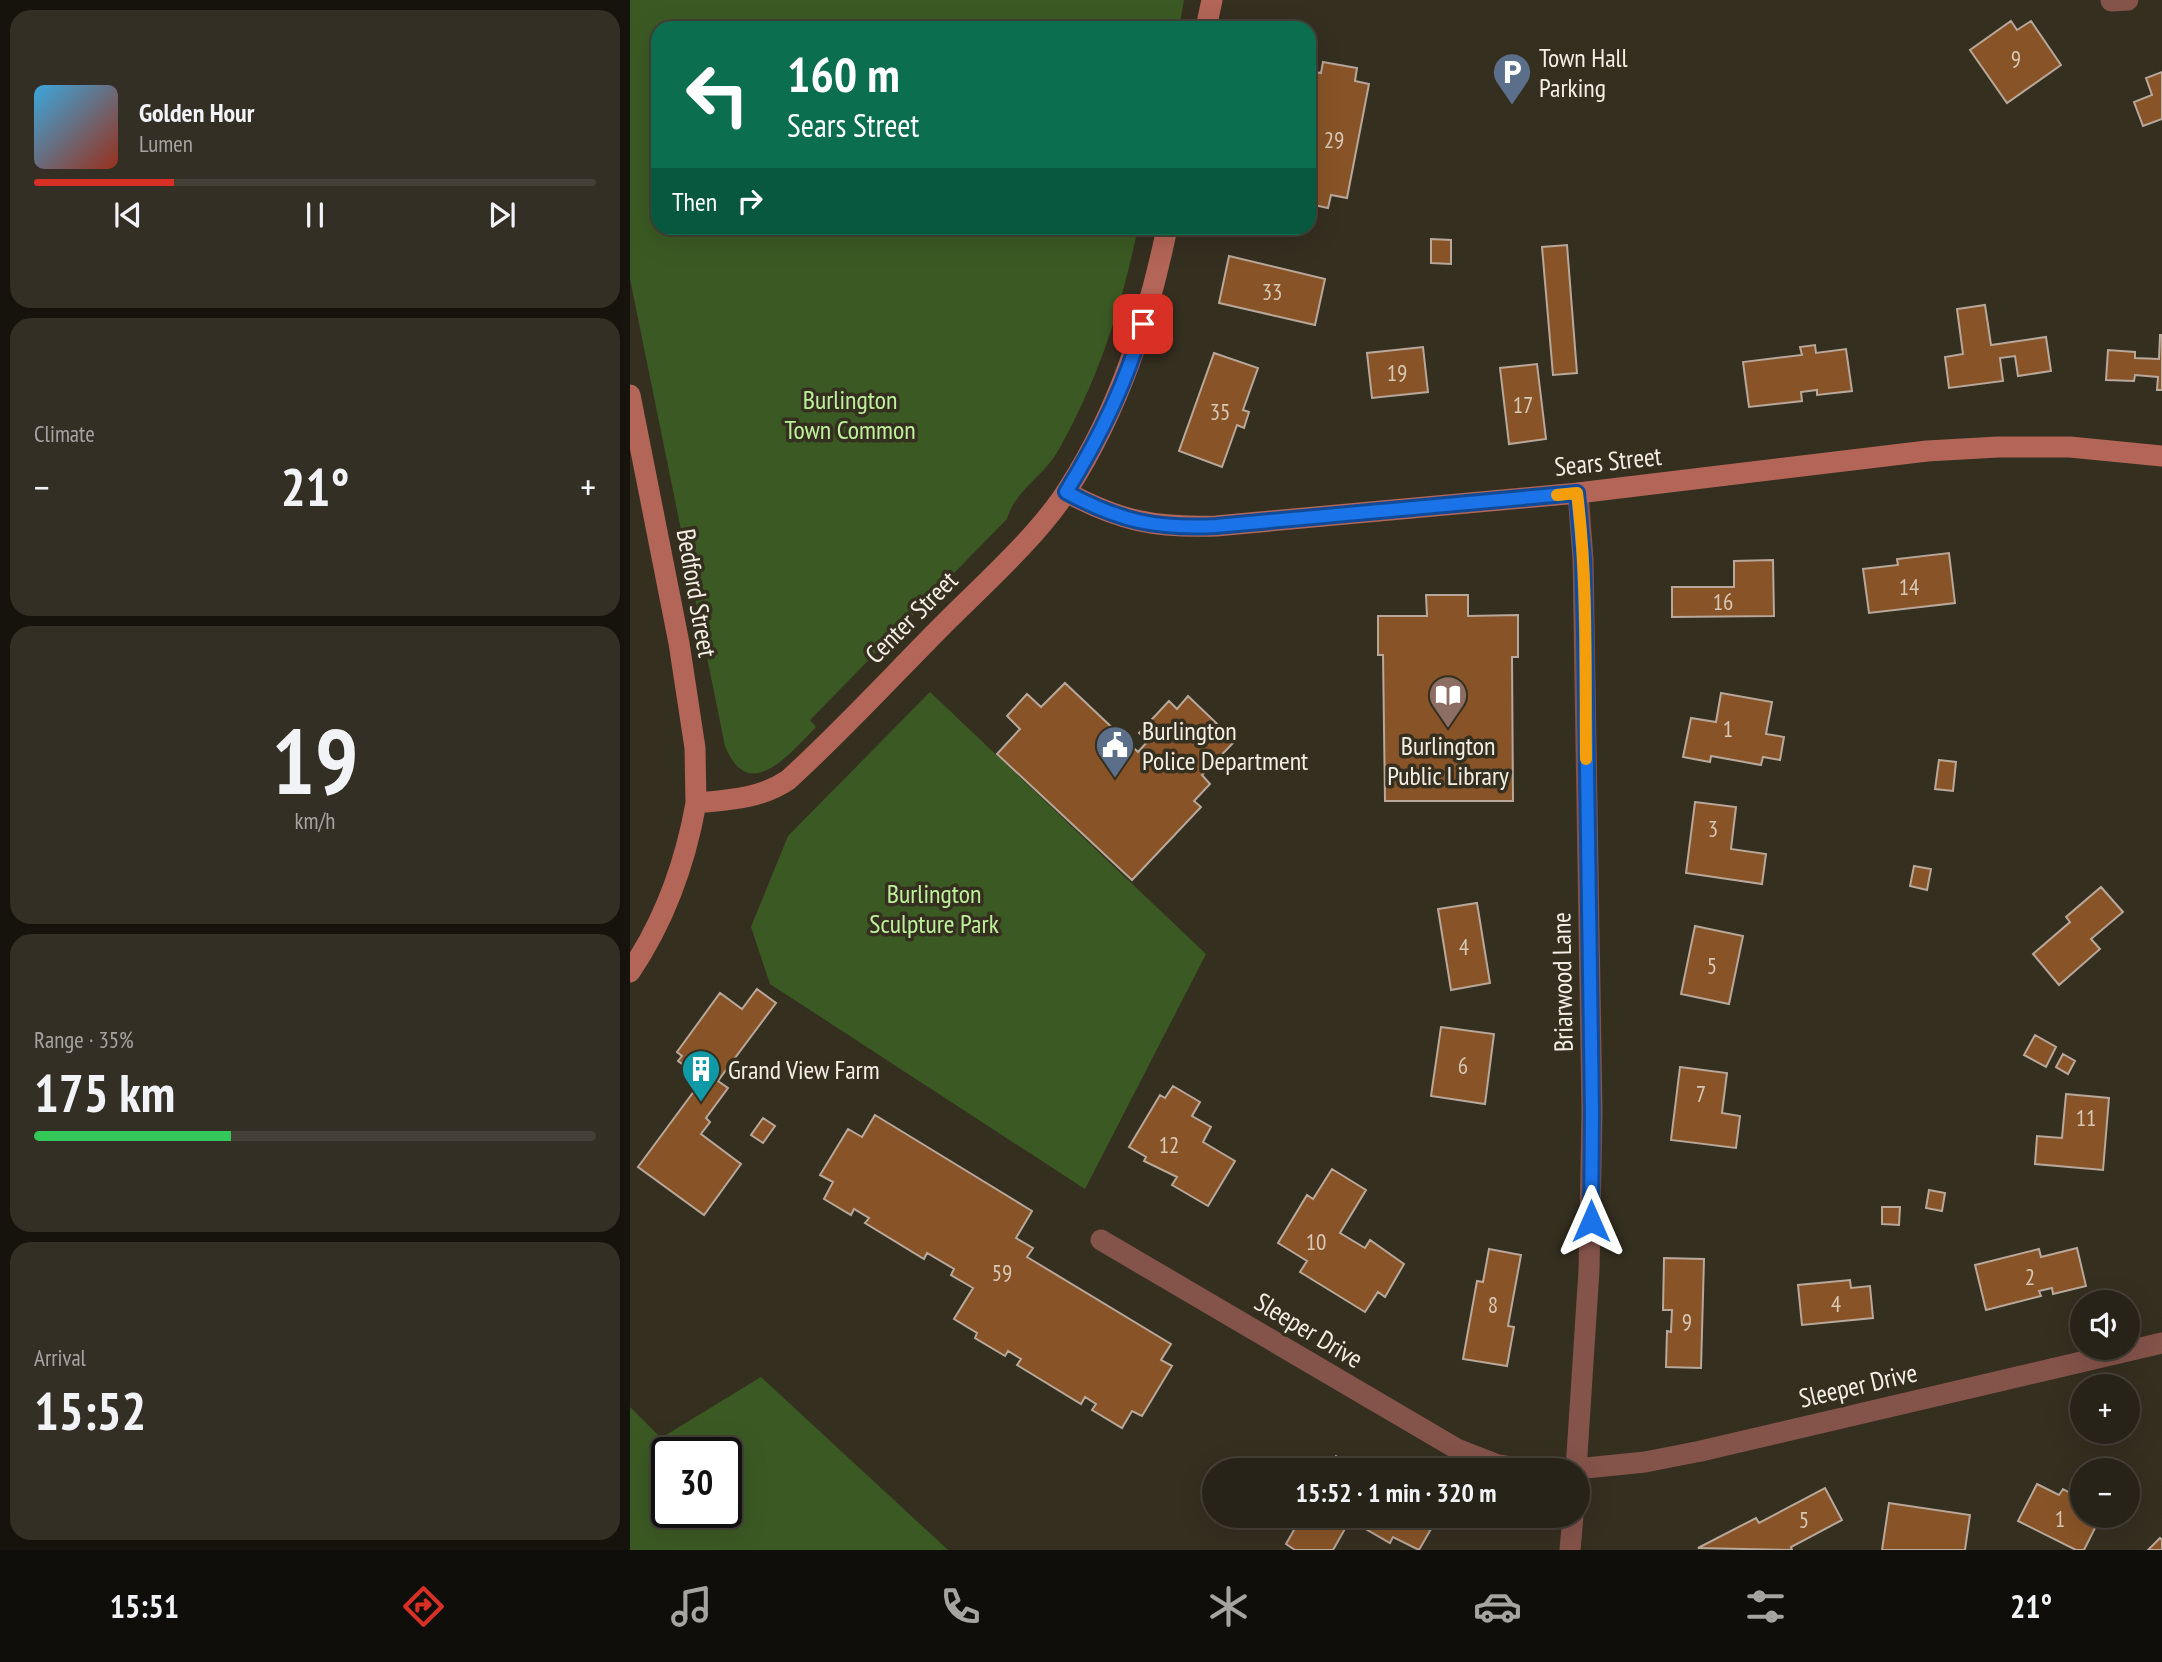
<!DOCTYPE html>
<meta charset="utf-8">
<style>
:root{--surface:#282318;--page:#342f25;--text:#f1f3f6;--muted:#a5a4a2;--line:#444037;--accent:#d93025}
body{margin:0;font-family:"PT Sans Narrow",sans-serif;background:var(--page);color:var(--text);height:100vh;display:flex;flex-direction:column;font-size:26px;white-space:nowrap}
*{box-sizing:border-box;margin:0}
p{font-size:23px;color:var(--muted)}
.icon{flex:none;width:38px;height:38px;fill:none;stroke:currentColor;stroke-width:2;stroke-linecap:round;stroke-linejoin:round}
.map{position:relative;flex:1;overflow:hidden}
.panel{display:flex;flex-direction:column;gap:10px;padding:10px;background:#16130d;width:630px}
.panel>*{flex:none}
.top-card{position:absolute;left:21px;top:21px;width:665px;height:214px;border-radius:21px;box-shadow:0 7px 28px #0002,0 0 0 2px var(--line);background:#0b6e4f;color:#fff;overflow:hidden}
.tools{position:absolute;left:1440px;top:1290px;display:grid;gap:14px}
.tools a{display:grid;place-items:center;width:70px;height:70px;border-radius:50%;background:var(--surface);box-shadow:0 7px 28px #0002,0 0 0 2px var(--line);font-size:35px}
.speed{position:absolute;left:21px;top:1437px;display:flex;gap:14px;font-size:35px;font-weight:700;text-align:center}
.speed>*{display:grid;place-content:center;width:91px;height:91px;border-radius:50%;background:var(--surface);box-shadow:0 7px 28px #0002,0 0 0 2px var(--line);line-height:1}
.speed .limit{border:4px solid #111;border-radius:10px;background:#fff;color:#111}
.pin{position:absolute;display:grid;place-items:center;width:60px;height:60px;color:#fff;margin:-30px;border-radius:14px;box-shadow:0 4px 10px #0006}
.me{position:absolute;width:77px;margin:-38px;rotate:0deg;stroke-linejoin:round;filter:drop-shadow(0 0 5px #0008)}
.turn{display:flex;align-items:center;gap:24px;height:147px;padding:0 21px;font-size:32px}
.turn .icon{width:91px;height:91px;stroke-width:2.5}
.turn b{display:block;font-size:49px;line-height:60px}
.then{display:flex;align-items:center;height:66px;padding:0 21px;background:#0003;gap:14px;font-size:26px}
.big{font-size:52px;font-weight:700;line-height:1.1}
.panel .card{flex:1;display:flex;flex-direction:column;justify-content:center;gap:10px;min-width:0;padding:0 24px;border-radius:21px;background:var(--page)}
.panel .dial{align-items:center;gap:0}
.dial b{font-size:91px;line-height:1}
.song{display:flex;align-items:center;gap:21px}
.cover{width:84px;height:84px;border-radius:10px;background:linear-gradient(135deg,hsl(200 70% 55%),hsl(10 70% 35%))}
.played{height:7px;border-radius:4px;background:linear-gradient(90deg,var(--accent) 25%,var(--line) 25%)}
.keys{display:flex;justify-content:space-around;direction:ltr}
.heat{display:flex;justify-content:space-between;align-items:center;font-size:38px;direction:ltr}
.charge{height:10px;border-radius:5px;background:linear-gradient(90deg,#34c759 35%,var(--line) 0)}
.trip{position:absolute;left:572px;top:1458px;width:388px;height:70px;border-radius:35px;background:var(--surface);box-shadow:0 7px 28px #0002,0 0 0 2px var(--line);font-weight:700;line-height:70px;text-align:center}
.tabs{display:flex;height:112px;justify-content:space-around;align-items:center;background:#100e0a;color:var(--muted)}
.tabs .icon{width:49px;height:49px}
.tabs .current{color:var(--accent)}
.tabs b{font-size:32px;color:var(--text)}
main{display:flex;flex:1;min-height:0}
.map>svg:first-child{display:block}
</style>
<main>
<section class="panel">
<div class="card">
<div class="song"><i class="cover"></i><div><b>Golden Hour</b><p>Lumen</p></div></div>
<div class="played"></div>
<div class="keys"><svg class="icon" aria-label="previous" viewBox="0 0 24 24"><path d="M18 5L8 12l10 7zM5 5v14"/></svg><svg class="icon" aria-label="pause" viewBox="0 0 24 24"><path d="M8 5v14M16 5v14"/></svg><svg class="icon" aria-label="next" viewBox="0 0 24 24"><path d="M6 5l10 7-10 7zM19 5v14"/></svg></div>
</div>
<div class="card"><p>Climate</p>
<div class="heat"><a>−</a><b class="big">21°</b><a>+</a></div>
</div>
<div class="card dial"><b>19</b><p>km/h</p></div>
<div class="card"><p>Range · 35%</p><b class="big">175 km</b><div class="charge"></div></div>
<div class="card"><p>Arrival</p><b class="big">15:52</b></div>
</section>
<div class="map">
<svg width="1532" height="1550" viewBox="0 0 1532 1550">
<rect width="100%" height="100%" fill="#352f20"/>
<path fill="#3b5a23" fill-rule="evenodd" d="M0 0H554L549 28H28V228H508C491 308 469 378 428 451 414 476 385 490 377 519L180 720 186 727C161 752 119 806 95 746L0 279Z
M300 692 576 954 455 1189 140 984 121 927 158 836Z
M131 1377 318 1550H0V1407L31 1438ZM37 1452H96V1512H37Z"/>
<path fill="#885427" stroke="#b8a79b" stroke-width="2" d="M1381 21 1387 30 1401 21 1431 65 1377 103 1340 50Z
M693 62 727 68 725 81 739 84 717 198 701 195 698 208 679 204V71L691 73Z
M1532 72V119L1513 126 1504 102 1522 95 1516 78Z
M801 239 821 240V264L801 263Z
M937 245 947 373 923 375 912 247Z
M599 256 695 279 685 325 589 303Z
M1355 305 1361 345 1416 337 1421 371 1388 376 1385 356 1370 358 1373 381 1319 388 1315 357 1333 354 1327 309Z
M1530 335H1532V390H1527L1528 377 1505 375 1504 381 1476 380 1478 350 1505 352V358L1529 359Z
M1185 345 1186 353 1216 349 1222 391 1187 395V390L1171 392 1172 401 1119 407 1113 362 1172 355 1170 347Z
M793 347 798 392 742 398 737 353Z
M584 353 628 368 613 410 619 412 614 428 607 425 592 467 549 451Z
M907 364 916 439 879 444 870 368Z
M1319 553 1325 603 1239 613 1233 569 1268 565 1267 559Z
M1143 560 1144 616 1042 617V587H1104V561Z
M796 595H838V616L888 615V657H882L883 801H755L753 655H748V616H797Z
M435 683 508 752 518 741 509 733 539 701 547 709 558 696 605 741 572 775 580 784 564 801 571 807 502 880 367 754 390 729 377 716 397 694 411 707Z
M1091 693 1142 702 1136 734 1154 737 1150 760 1133 757 1131 765 1081 756 1080 762 1053 757 1061 718 1086 722Z
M1309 760 1326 762 1323 791 1305 789Z
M1065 802 1106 807 1101 849 1136 854 1132 884 1056 873Z
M1284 866 1301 869 1297 890 1280 886Z
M1471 887 1493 912 1461 939 1470 949 1429 985 1403 954 1440 922 1436 917Z
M847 903 860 983 821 990 808 909Z
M1065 926 1113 936 1099 1004 1051 994Z
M127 989 146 1003 105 1058 111 1062 105 1071 99 1066 88 1081 98 1088 76 1118 80 1122 71 1134 111 1164 74 1215 8 1167 73 1079 48 1061 52 1056 47 1052 90 993 112 1009Z
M811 1027 864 1034 855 1104 801 1096Z
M1405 1035 1426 1047 1416 1067 1394 1055Z
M1433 1054 1445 1061 1438 1074 1426 1067Z
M1050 1067 1097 1073 1092 1113 1110 1116 1106 1148 1041 1140Z
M543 1086 570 1102 562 1116 581 1127 573 1142 605 1161 578 1206 542 1185 547 1177 514 1161 516 1157 499 1147 530 1095 535 1098Z
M1436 1094 1479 1098 1473 1170 1405 1164 1407 1136 1432 1138Z
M245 1115 402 1211 386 1238 403 1248 397 1257 541 1344 531 1360 542 1366 512 1416 502 1411 492 1428 462 1410 466 1404 455 1397 451 1404 387 1365 391 1359 378 1351 375 1356 345 1338 347 1333 324 1319 343 1288 321 1275 324 1269 297 1253 294 1259 235 1223 239 1218 224 1209 221 1215 194 1199 203 1182 190 1175 218 1129 232 1137Z
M133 1118 145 1126 133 1143 121 1135Z
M702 1169 736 1190 710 1233 735 1248 740 1240 774 1264 755 1297 748 1292 735 1312 670 1272 677 1261 648 1243 677 1195 683 1199Z
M1299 1190 1315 1193 1312 1211 1296 1208Z
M1252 1207H1270L1269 1225 1252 1224Z
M1447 1248 1456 1286 1423 1294 1422 1288 1409 1291 1411 1296 1356 1310 1345 1265 1409 1249 1411 1257Z
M859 1249 891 1255 878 1326 884 1327 877 1366 833 1359 847 1281 853 1282Z
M1034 1258 1074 1259 1071 1368 1036 1367 1037 1331 1041 1332 1042 1310H1033Z
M1220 1280 1221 1288 1240 1286 1243 1318 1172 1325 1168 1285Z
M706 1456 731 1470H698Z
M1407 1484 1429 1495 1433 1489 1442 1494 1447 1485 1452 1488V1516H1471L1454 1550H1446L1388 1521Z
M1195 1488 1212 1520 1161 1547 1162 1550 1068 1548 1126 1518 1129 1523Z
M1259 1503 1340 1515 1335 1550H1252Z
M672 1516H793L805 1522 789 1550 763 1537 760 1543 720 1520 703 1550H665L656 1544Z
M1530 1538 1532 1540V1550H1518Z"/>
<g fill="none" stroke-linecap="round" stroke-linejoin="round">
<path stroke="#84534a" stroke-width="21" d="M1481 1 1498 0
M471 1240 827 1449 868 1465 902 1470
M936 1470 1015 1462 1071 1451 1532 1343
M946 1470 959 1270 962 1112 953 559 948 493
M940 1550 943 1516"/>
<path stroke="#b36557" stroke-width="21" d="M576 28 582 0
M0 395 49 643 65 748 66 803
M436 492C490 521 525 528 586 526L948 493 1297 451 1368 447H1440L1532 456
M0 972C35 920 55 865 66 803 98 800 130 799 158 780 213 730 264 674 316 622 355 583 409 535 438 489 489 409 518 320 537 228"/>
</g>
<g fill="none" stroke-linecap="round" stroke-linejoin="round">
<g stroke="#114b97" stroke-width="18">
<path id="route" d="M513 324C496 384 469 439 436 492 489 521 526 529 586 526L947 493 953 559 955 632 962 1112 961 1221"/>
</g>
<use href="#route" stroke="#1a73e8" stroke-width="12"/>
<path stroke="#f59e0b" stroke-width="12" d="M927 495 947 493C958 581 955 671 956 759"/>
</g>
<defs>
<g id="parking-pin" transform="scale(2.0125)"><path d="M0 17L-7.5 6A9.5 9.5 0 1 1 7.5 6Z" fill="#5c6f8a" stroke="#352f20"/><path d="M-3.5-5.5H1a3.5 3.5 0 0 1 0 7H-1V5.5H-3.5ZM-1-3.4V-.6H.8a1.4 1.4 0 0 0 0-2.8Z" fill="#fff"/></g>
<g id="library-pin" transform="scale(2.0125)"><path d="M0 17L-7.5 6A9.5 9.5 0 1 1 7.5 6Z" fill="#8d6e63" stroke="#352f20"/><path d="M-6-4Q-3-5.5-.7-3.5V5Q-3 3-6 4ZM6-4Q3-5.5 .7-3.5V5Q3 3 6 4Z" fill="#fff"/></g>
<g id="civic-pin" transform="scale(2.0125)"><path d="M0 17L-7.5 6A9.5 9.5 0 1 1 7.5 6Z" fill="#5c6f8a" stroke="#352f20"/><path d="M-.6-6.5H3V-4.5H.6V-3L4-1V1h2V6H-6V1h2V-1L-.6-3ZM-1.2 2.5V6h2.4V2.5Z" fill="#fff"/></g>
<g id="building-pin" transform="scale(2.0125)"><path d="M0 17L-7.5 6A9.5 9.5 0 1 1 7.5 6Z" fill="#0f9aa8" stroke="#352f20"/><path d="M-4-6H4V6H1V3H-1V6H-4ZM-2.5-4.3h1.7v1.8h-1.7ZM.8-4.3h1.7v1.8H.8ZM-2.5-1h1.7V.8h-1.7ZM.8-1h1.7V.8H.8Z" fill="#fff"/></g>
</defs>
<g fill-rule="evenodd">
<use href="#parking-pin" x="882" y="72"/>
<use href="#library-pin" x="818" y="695"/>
<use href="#civic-pin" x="485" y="745"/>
<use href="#building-pin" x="71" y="1069"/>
</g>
<g text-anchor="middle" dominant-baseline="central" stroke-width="7" stroke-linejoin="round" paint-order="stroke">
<g font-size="23" fill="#d8c8b6">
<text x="1386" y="58">9</text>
<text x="704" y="139">29</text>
<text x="642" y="291">33</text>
<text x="767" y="372">19</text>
<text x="893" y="404">17</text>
<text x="590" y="411">35</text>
<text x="1279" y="586">14</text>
<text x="1093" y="601">16</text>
<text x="1098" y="728">1</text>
<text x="1083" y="828">3</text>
<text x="834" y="946">4</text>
<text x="1082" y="965">5</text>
<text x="833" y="1065">6</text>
<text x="1071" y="1093">7</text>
<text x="1456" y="1117">11</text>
<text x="539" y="1144">12</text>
<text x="686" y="1241">10</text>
<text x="372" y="1272">59</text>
<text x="1400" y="1276">2</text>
<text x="1206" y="1303">4</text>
<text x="863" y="1304">8</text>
<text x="1057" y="1321">9</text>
<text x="1430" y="1518">1</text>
<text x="1174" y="1519">5</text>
</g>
<g font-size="26" fill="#f3efe5" stroke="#352f20" text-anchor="start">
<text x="909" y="57">Town Hall<tspan x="909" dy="30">Parking</tspan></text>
<text x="512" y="730">Burlington<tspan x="512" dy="30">Police Department</tspan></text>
<text x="818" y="745" text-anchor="middle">Burlington<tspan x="818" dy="30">Public Library</tspan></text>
<text x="98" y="1069">Grand View Farm</text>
</g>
<g font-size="26" fill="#bff19c" stroke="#352f20">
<text x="220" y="399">Burlington<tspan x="220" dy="30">Town Common</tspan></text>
<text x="304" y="893">Burlington<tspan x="304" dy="30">Sculpture Park</tspan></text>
</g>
<g font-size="26" fill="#f3efe5" stroke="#352f20">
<text transform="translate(978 461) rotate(-6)">Sears Street</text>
<text transform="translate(67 593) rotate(80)">Bedford Street</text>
<text transform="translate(281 617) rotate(-45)">Center Street</text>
<text transform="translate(932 982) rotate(-91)">Briarwood Lane</text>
<text transform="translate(679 1330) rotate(31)">Sleeper Drive</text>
<text transform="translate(1228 1385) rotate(-13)">Sleeper Drive</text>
</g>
</g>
</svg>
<div class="tools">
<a><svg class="icon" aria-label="sound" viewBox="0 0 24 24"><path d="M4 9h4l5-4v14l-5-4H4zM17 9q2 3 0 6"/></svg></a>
<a>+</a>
<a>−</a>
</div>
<div class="speed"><div class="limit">30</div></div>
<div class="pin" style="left:513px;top:324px;background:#d93025"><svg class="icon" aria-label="arrive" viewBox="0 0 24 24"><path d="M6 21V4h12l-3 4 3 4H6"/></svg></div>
<svg class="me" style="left:961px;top:1221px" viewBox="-20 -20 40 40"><path d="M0-17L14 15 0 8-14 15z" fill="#1a73e8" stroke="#fff" stroke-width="4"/></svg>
<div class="trip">15:52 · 1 min · 320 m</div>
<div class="top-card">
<div class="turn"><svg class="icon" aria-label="left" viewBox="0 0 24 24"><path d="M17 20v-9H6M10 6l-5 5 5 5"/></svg><div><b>160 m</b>Sears Street</div></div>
<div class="then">Then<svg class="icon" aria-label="right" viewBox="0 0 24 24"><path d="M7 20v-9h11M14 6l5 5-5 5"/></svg></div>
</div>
</div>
</main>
<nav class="tabs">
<b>15:51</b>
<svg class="icon current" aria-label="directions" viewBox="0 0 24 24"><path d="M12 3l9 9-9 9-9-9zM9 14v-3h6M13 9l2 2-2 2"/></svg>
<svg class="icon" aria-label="music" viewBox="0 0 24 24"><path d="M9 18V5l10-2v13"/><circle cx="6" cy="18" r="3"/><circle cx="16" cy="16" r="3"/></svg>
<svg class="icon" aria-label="phone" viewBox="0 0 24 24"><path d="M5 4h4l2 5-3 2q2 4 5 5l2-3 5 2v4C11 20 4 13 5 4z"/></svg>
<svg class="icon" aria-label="climate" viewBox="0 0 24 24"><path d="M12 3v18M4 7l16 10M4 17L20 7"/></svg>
<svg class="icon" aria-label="car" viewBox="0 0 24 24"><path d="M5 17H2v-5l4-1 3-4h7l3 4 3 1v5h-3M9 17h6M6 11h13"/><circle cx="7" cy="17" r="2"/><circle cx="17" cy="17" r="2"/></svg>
<svg class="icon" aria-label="filters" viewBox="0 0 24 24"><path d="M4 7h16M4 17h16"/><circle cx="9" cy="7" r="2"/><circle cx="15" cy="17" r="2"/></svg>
<b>21°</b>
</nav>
